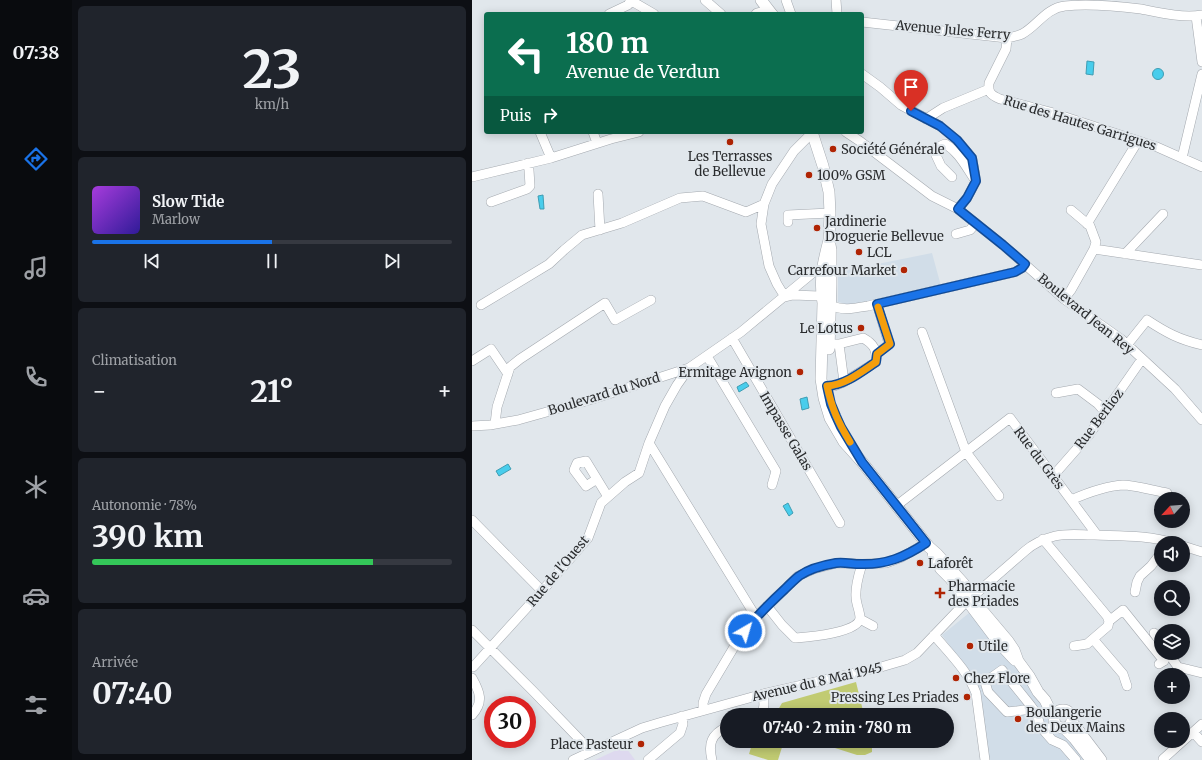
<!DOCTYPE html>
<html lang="fr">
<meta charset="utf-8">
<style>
:root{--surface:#171b24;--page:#20242c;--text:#f1f3f6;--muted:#9ea1a6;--line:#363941;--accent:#1a73e8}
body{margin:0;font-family:Merriweather,serif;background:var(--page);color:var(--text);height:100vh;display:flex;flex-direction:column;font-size:15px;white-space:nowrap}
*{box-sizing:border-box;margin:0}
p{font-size:13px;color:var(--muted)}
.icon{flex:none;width:22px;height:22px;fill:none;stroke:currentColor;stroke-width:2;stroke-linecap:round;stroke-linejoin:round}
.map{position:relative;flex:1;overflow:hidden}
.details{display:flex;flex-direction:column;gap:6px;padding:6px;background:#0d0f14;width:400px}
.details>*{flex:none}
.guide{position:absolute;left:12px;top:12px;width:380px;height:122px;border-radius:4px;box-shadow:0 2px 10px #0003;background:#0b6e4f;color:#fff;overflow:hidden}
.needle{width:26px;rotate:244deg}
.tools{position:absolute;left:682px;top:492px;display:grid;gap:8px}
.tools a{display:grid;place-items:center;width:36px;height:36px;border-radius:50%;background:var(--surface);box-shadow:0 2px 10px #0003;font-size:20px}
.speed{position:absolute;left:12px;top:696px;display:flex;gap:8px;font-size:20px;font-weight:700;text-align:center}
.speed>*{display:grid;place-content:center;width:52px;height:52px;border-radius:50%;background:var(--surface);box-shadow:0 2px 10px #0003;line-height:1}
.speed .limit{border:6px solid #d22;background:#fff;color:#111}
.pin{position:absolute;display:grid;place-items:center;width:34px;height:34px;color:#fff;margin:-41px -17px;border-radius:50% 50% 50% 0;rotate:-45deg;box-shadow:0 0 4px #0007}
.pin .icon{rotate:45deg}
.me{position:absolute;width:44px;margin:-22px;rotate:38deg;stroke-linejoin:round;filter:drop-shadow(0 0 3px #0008)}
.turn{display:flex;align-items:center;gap:14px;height:84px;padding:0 16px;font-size:18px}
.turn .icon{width:52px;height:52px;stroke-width:2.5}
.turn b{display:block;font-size:28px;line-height:34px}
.then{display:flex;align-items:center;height:38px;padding:0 16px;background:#0003;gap:8px;font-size:15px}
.big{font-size:30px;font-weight:700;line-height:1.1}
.details .card{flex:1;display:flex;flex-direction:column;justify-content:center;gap:6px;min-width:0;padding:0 14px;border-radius:6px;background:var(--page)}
.details .dial{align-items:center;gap:0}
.dial b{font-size:52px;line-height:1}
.song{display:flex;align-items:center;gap:12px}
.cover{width:48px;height:48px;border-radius:6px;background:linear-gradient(135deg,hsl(280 70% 55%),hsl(250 70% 35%))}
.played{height:4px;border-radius:2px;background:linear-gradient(90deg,var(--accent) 50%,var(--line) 50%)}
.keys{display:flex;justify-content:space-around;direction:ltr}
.heat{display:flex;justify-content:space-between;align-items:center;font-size:22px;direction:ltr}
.charge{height:6px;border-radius:3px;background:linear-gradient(90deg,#34c759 78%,var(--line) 0)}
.trip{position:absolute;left:248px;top:708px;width:234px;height:40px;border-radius:20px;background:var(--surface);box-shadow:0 2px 10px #0003;font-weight:700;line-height:40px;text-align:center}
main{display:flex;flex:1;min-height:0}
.menu{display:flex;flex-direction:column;width:72px;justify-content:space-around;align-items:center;background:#090b0e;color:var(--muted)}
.menu .icon{width:28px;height:28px}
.menu .active{color:var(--accent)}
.menu b{font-size:18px;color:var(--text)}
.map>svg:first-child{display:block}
</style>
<main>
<nav class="menu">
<b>07:38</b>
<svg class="icon active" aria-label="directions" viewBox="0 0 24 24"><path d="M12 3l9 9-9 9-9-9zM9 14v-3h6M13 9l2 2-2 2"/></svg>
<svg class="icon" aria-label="music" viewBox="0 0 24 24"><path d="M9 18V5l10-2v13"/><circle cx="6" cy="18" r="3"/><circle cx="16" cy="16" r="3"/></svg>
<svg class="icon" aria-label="phone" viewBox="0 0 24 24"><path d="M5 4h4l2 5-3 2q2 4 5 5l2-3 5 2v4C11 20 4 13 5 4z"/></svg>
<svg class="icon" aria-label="climate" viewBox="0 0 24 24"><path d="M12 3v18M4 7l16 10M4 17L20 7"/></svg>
<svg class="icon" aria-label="car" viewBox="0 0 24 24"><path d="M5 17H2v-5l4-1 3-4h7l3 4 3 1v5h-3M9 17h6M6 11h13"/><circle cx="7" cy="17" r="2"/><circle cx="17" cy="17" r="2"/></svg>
<svg class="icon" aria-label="filters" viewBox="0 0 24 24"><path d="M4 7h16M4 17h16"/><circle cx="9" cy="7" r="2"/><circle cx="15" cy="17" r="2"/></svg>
</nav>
<section class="details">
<div class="card dial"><b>23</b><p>km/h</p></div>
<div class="card">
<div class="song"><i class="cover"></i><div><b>Slow Tide</b><p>Marlow</p></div></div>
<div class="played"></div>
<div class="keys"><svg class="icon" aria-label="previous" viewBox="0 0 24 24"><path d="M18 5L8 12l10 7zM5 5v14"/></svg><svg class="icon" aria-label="pause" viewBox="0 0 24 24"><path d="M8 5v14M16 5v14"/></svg><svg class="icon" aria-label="next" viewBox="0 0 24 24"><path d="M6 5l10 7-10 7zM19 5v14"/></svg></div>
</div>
<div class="card"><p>Climatisation</p>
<div class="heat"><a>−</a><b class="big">21°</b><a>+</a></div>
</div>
<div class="card"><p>Autonomie · 78%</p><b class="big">390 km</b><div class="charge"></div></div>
<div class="card"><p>Arrivée</p><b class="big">07:40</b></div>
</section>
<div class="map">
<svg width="730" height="760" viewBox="0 0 730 760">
<rect width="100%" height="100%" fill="#e1e7ec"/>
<path fill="#d1dde8" d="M460 253 469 286 382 306 366 302V272Z
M497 613 540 662 576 711 578 721 584 730 593 733 615 760H516L504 682 470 635Z"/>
<path fill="#ded9ef" d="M151 747 155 749 163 760H123Z"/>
<path fill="#c1cb72" d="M384 682 392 715H303L310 703Z
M281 741H299L311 744 306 760H296L277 754Z
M341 741H399L400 748V752L393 755H385Z"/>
<path fill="#48cdec" stroke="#3f9db3" d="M615 61 622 62 621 75 614 74Z
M680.5 74a5.5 5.5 0 1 1 11 0a5.5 5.5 0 1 1-11 0Z
M71 195 72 209H68L66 196Z
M274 382 277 386 267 392 265 387Z
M335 397 337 408 330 410 328 399Z
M36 464 39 469 27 476 24 471Z
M316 503 321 513 317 516 311 506Z"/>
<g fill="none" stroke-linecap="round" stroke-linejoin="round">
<g stroke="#a4a9af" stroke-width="10">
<path id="minor" d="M158 0 182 14
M233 0 249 14
M314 0 319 14
M364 0 365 14
M137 14 156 5 159 0
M724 16 730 62
M390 22 535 38C540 37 545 36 550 34 565 26 574 8 593 6 617 3 645 6 669 9 689 13 710 18 730 15
M535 38 534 49 517 83C516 93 519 95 528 99L578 112 685 147 730 167
M390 74 408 87 429 105 468 126 485 140 500 158 504 181 495 198 486 209
M454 119 471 108 517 89
M68 132 79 158
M121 132 125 143
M374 132 389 142 460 196 486 209 531 245 592 299 649 339 703 389 730 420
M710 158 730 74
M0 177 79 158 139 139 167 132
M480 177 469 166 462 151 466 147 473 144C487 152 494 167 503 180
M126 194 128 230
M19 202 55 189 58 186 57 170 56 163
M292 204 289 224 297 266 305 284 313 297
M316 222V215L358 213
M615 224 666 141
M484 234 498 230 504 223
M622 249 730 265
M653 254 691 214
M313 297 321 295 347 296C353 298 355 303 360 306 372 311 384 308 396 306L543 272 550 268 553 264
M592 299 599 290 612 267 622 249 624 242 618 226 599 210
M9 305 77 264 92 250 110 235 150 223 208 198 231 196 274 212 292 204 300 184 322 151 341 132
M450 332 494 452 527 496
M260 338 368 523
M357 344H367L391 338C402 344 405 350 404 362L372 382 367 344
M655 345 675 320C695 333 706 339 730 345
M405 354 417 344 405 304
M235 356 304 471 300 485
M0 361 19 349 36 374
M350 386H362L372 382
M584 393 606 389 626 404 633 412
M23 424 25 407 38 367 48 359 133 303 143 320 179 300
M0 426 18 425 46 420 121 399 217 368 269 332 343 271H350L356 274
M177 443 284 617
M581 476 617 435 670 359
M125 479 114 486 102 470 105 463 114 461 136 497
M599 500C615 493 633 486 651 485 662 485 683 491 695 493
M424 506 538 418 625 535
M0 520 70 591
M571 539 635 616 637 621 636 626 615 644 602 646
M711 546 730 552
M663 592 665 582 668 576 679 566 689 553
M295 606 310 625 323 638C335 637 387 633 388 618 388 611 384 604 384 597 383 586 387 574 390 564
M388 619 401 626
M637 621 651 610 692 661 687 664
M0 630 61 691 114 746 118 752
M682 633 689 643
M462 635C477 653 496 671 504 693L513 760
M621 639 651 674 655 686
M696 653 706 667 730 673
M1 667 70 591 116 538 129 503 153 482 167 473 177 443 193 406 205 385 217 368
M530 670 559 706 561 709 535 712 516 692 513 682Z
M0 678C8 692 12 702 0 715
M561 709 564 712 568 725 573 732 580 740 591 745 604 760
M231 710V703L234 694 262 647 284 617 326 576 342 569 365 563 390 564 414 563 430 557 454 543
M289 715C293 708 292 702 291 694
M573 732 583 724
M721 732 730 742
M711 741 730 724
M691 759 711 741
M101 760 170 728 190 722 291 694 409 667 433 660 445 653 491 605 553 551C562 543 571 539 583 536 596 533 610 535 623 535 650 536 676 535 702 543
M176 760 208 733 211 724 210 716
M240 760C236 744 239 734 255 727"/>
</g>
<g stroke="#a4a9af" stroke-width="12">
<path id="major" d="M289 0 299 13
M285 14 293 12 300 14
M340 132 351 166 357 192 358 213 357 240 359 250V285L357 349
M357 240C351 263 347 279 351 303L349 379 352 398 358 418 372 442 390 462 457 547 465 554 491 583 509 609 536 641 542 650 546 661 557 676 566 692 573 700 581 716
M461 556 469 569 478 578 527 643 540 657 543 660
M582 719a9 9 0 1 1 18 0a9 9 0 1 1-18 0Z
M600 722 629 760
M592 728 602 738 619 760"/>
</g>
<use href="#minor" stroke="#fff" stroke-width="9"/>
<use href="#major" stroke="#fff" stroke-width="11"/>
</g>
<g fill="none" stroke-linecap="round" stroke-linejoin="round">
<g stroke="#114b97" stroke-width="10">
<path id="route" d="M273 631C285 615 299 602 313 589 317 585 322 580 327 576 337 569 352 565 364 563 372 562 381 564 388 564 414 565 433 557 454 543L390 462 369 427 364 416 359 404 355 386C373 385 389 372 404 362L405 354 418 344 405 304 543 272 550 268 553 264 531 245 486 209 495 198 504 181 500 158 485 140 468 126 439 111"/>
</g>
<use href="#route" stroke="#1a73e8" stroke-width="7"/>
<path stroke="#f59e0b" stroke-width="7" d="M378 442C366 422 360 409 355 386 373 385 389 372 404 362L405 354 418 344 406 307"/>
</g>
<g fill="#b02404" stroke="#e1e7ec" stroke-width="1.5">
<circle cx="258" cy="142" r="4"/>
<circle cx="361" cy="149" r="4"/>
<circle cx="337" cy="175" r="4"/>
<circle cx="345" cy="228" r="4"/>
<circle cx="387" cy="252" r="4"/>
<circle cx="432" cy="270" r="4"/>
<circle cx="389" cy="328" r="4"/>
<circle cx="328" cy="372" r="4"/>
<circle cx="448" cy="563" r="4"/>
<path d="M466 587h4v4h4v4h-4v4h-4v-4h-4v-4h4z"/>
<circle cx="498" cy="646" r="4"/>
<circle cx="484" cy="678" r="4"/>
<circle cx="495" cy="697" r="4"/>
<circle cx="546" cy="719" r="4"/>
<circle cx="169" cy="744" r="4"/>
</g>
<g text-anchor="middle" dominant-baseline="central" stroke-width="4" stroke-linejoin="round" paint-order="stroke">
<g font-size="13" fill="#2a2c2e" stroke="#e1e7ec">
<text transform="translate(481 30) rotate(5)">Avenue Jules Ferry</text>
<text transform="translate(608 123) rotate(17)">Rue des Hautes Garrigues</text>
<text transform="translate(614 314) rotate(39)">Boulevard Jean Rey</text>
<text transform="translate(132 394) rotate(-17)">Boulevard du Nord</text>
<text transform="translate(627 419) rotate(-53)">Rue Berlioz</text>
<text transform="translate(314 431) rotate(59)">Impasse Galas</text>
<text transform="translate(567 458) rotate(53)">Rue du Grès</text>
<text transform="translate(86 571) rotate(-50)">Rue de l'Ouest</text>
<text transform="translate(345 682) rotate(-13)">Avenue du 8 Mai 1945</text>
</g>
<g font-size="13" fill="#2a2c2e" stroke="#e1e7ec" text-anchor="start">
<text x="369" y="149">Société Générale</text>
<text x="258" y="156" text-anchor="middle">Les Terrasses<tspan x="258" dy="15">de Bellevue</tspan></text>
<text x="345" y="175">100% GSM</text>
<text x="353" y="221">Jardinerie<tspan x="353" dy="15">Droguerie Bellevue</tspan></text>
<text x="395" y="252">LCL</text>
<text x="424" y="270" text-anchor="end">Carrefour Market</text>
<text x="381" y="328" text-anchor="end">Le Lotus</text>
<text x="320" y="372" text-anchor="end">Ermitage Avignon</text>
<text x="456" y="563">Laforêt</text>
<text x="476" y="586">Pharmacie<tspan x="476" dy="15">des Priades</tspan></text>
<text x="506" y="646">Utile</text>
<text x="492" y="678">Chez Flore</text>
<text x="487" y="697" text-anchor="end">Pressing Les Priades</text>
<text x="554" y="712">Boulangerie<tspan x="554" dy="15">des Deux Mains</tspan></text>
<text x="161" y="744" text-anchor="end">Place Pasteur</text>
</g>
</g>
</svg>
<div class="tools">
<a><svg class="needle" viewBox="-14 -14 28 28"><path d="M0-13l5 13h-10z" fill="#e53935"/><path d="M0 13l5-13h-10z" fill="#9ea1a6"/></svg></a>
<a><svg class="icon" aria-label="sound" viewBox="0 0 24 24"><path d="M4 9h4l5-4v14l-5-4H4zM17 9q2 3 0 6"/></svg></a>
<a><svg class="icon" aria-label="search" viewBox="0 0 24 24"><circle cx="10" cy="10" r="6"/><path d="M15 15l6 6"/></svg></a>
<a><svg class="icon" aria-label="layers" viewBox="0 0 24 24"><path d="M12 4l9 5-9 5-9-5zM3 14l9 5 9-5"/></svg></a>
<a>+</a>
<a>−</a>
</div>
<div class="speed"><div class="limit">30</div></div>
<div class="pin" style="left:439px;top:111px;background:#d93025"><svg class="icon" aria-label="arrive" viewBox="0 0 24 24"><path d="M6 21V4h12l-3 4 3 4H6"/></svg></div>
<svg class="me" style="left:273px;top:631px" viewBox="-20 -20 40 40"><circle r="17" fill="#1a73e8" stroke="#fff" stroke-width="3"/><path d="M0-11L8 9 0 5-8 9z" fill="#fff"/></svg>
<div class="trip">07:40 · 2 min · 780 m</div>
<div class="guide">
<div class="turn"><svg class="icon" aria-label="left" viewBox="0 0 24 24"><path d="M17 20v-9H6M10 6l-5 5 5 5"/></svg><div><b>180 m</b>Avenue de Verdun</div></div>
<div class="then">Puis<svg class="icon" aria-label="right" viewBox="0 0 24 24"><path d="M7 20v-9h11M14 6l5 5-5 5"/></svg></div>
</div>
</div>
</main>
